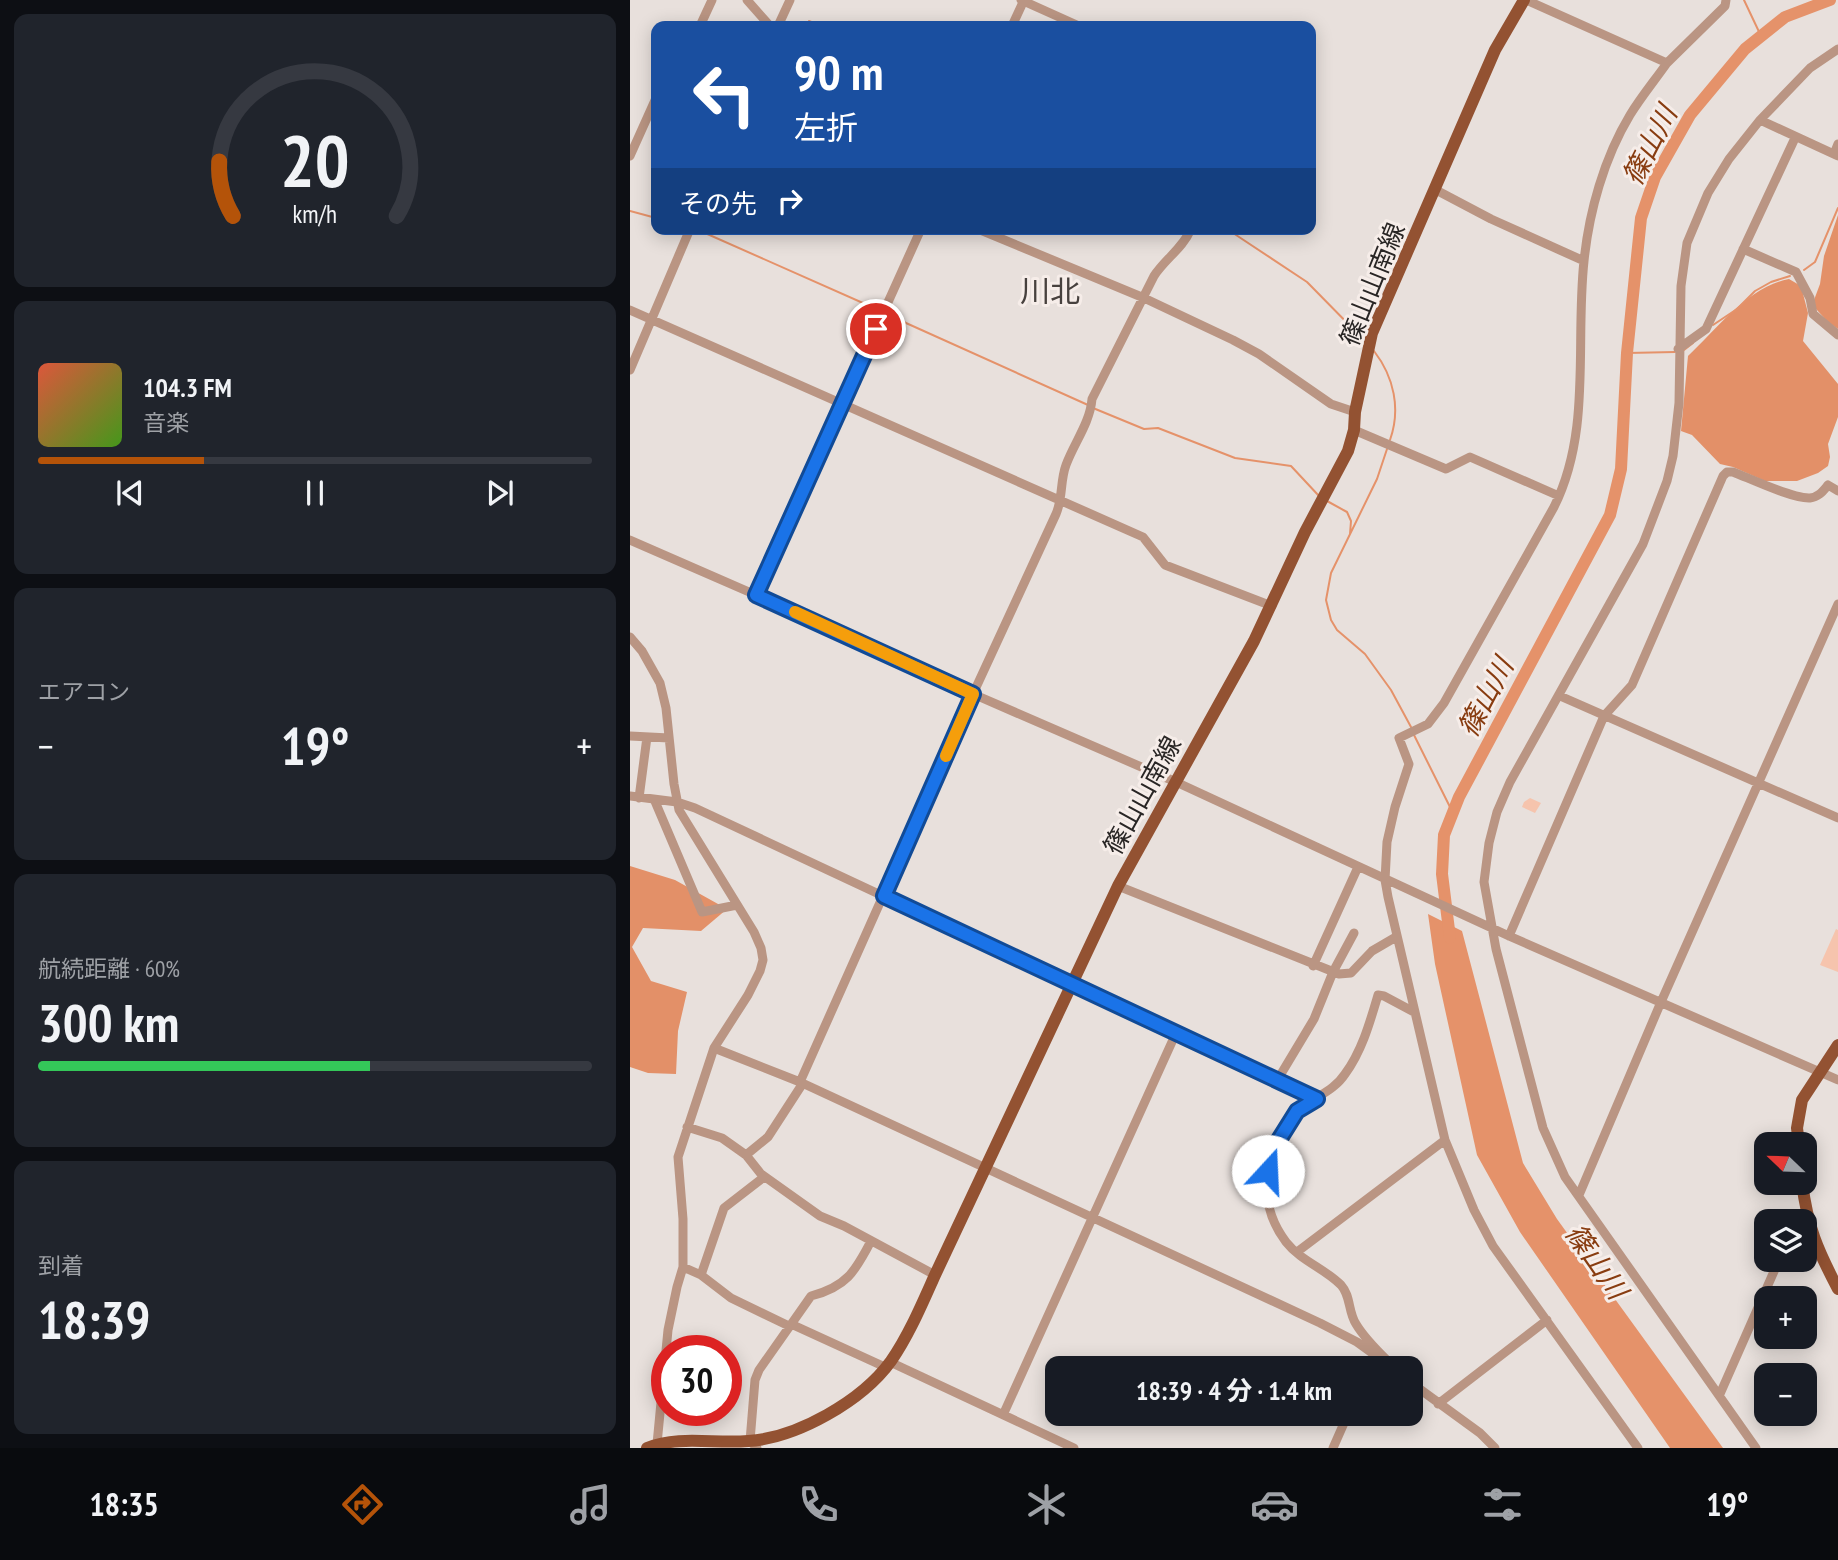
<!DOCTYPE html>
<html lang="ja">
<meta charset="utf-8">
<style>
:root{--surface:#171b24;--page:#20242c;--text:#f1f3f6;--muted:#9ea1a6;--line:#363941;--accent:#b45309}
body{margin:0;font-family:"PT Sans Narrow","Noto Sans JP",sans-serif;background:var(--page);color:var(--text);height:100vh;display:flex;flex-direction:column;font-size:26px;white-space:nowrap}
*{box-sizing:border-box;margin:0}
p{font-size:23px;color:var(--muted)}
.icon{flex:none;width:38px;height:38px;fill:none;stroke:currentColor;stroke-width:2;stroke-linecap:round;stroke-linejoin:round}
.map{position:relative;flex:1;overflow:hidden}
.sheet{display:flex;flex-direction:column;gap:14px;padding:14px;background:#0d0f14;width:630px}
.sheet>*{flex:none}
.banner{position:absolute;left:21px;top:21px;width:665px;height:214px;border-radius:14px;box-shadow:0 4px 18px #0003;background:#1a4fa0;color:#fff;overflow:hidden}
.needle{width:46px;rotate:293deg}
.tools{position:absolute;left:1124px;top:1132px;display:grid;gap:14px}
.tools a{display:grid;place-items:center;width:63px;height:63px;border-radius:14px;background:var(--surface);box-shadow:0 4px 18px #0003;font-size:35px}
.speed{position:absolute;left:21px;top:1335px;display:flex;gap:14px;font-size:35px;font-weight:700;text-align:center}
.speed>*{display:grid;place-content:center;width:91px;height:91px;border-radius:50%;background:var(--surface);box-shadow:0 4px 18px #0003;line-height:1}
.speed .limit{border:10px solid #d22;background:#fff;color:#111}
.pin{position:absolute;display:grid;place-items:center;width:60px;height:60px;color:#fff;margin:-30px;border:4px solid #fff;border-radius:50%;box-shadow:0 2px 7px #0007}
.me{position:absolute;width:77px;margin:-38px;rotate:20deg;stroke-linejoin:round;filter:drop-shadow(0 0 5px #0008)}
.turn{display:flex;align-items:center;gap:24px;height:147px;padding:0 28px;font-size:32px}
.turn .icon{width:91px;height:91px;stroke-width:2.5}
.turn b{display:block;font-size:49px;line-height:60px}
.then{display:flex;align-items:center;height:66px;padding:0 28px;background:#0003;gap:14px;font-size:26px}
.big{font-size:52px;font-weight:700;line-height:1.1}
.sheet .widget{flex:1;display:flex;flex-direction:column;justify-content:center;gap:10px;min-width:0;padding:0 24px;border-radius:14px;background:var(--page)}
.sheet .dial{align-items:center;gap:0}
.dial svg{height:182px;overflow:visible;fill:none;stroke:var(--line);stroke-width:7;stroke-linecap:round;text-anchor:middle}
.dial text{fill:var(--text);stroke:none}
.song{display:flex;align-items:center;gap:21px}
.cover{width:84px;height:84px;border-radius:10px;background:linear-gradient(135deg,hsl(10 70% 55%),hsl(100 70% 35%))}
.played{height:7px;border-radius:4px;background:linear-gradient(90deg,var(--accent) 30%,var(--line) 30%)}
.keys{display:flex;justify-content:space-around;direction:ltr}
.heat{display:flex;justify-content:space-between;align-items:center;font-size:38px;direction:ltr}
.charge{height:10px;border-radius:5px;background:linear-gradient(90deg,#34c759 60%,var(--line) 0)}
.trip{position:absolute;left:415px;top:1356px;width:378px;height:70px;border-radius:14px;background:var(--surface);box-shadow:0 4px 18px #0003;font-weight:700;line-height:70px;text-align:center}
.tab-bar{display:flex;height:112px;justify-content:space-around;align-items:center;background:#090b0e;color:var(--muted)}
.tab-bar .icon{width:49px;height:49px}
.tab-bar .selected{color:var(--accent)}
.tab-bar b{font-size:32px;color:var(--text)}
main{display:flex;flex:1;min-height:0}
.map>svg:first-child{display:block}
</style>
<main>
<section class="sheet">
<div class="widget dial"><svg viewBox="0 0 100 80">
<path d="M14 69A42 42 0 1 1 86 69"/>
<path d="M14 69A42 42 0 0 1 8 45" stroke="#b45309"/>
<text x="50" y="56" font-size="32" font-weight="700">20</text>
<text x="50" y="72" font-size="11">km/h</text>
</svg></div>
<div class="widget">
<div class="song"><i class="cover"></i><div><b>104.3 FM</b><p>音楽</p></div></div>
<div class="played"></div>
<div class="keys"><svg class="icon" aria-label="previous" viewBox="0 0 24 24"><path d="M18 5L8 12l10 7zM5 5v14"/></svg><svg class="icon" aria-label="pause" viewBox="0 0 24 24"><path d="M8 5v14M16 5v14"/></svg><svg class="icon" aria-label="next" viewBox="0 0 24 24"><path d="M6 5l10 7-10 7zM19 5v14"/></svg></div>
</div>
<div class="widget"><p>エアコン</p>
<div class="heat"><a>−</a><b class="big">19°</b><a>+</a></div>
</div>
<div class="widget"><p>航続距離 · 60%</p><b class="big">300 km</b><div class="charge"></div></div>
<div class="widget"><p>到着</p><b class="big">18:39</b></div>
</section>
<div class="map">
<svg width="1208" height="1448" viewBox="0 0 1208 1448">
<rect width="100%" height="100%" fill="#e8e0dc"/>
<path fill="#f6c4ad" d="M900 798 911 803 905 813 892 807 894 802Z
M1206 929 1208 930V972L1190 965Z"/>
<path fill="#e39068" d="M1208 215V329L1198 322 1186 309 1184 300 1190 284 1194 256Z
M1159 279 1171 286 1178 313 1173 341 1208 384V417L1198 444 1200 457 1198 466 1188 473 1167 481H1135L1103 467 1090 464 1062 435 1051 431 1058 356C1088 328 1118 287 1159 279Z
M0 866 45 880 97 909 71 931 13 928 2 947 21 981 57 992 48 1031 46 1074 18 1073 0 1067Z"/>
<path fill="#e5926a" d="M798 914 832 931 893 1163 927 1219 1093 1448H1040L890 1232 847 1155 805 964Z"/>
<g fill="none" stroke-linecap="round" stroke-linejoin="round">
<path stroke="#e5926a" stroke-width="2" d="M1114 0 1131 36
M179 21 191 26
M0 211 26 218
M66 229 251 311
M597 229 677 282 733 339
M1174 270 1185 262 1208 208
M256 314 458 405
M1083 325 1107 309 1125 291 1141 282 1160 276
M1054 350 1063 343
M744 351C764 377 771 409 760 440
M997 353 1045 352
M463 408 514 429 528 428 605 458 661 466 689 496
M757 449 747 479 701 573 696 600 701 620 707 630 735 654 761 690 781 727
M697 501 717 512 721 521 720 534
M784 735 823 813"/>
<path stroke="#e5926a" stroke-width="12" d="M820 938 812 874 814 835 829 797 980 515 991 469 997 353 1011 218 1025 177 1060 115 1115 49 1155 17 1200 0"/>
<path stroke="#ba9583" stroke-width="9" d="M117 0 140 26
M391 0 449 26
M896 0 1037 63C1025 80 1011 97 1000 115 974 158 959 212 954 261 945 343 962 431 924 507L814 703 798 724 769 738 779 764 765 807 757 842 755 880 758 897 815 1140 844 1210 863 1246 1008 1448
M70 26 82 0
M148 26 160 0
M382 26 394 0
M1037 63 1095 6 1096 0
M1130 120 1208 156
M1204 154 1208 144
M0 156 26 98
M806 190 861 219 954 261
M348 229 514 298 603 340 629 354 701 404 725 412
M1113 249 1166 272 1180 298 1183 314 1208 335
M0 310 513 537 535 565 642 606
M1048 349 1076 329 1165 138
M0 370 60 229
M724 430 816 469 840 457 929 496
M0 540 126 595 343 694 546 782 879 936 1208 1080
M126 595 291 229
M0 637 12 651 30 683 36 708 44 784 49 810 124 932 131 948 133 960 130 971 118 995 84 1048 48 1157 53 1219V1267L47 1287 38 1330 27 1444
M930 696 1208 818
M0 736 39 738
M0 796 47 802 65 808 687 1099
M9 798 17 737
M24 799 72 912 107 905
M488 886 709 974 721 973 742 951 766 937
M879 936 974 716 1002 685 1093 476 1097 472H1103C1121 479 1163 499 1180 498 1189 497 1193 491 1198 485L1208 491
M683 966 728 867
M84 1048 170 1082 690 1323 727 1342 745 1355
M648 1079 684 1019 703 972 724 933
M170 1082 343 694 426 514C433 498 430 481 436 465 444 443 460 423 462 399L524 276C535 259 553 248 561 229
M57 1127 92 1138 116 1155 131 1174 190 1216 214 1226 305 1275
M116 1155 138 1137 173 1083
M949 1195 1031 1002 1208 604
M1165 1222 1176 1210
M667 1252 815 1140
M53 1267 71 1275 101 1298 159 1326
M71 1275 94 1208 134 1177
M161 1324 255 1367
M260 1362 444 1448
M739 1368 745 1355 749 1353
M765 1368C752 1355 736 1341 726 1324 718 1312 721 1296 711 1285 694 1268 671 1261 656 1242 628 1205 633 1164 657 1128 660 1122 664 1114 669 1110 684 1097 704 1091 715 1074 732 1051 740 1022 748 995L754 996 784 1012
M780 1382 850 1433 865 1448
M1090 1394 1149 1260
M808 1404 917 1320
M373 1415 546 1033
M127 1448 120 1441 125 1380 129 1370 181 1296C216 1287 225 1272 241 1241
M703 1448 718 1414
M1126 1448 935 1177 913 1128 866 949 854 882 859 843 867 812 880 782 1013 544 1037 481 1043 456 1049 403 1051 286 1057 243 1078 193 1099 159 1130 120 1180 68 1208 49"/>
<path stroke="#935232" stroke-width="12" d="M1169 1144 1167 1128 1172 1100 1208 1045
M1172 1183C1178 1228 1187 1249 1208 1289
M17 1448C49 1435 84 1444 118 1441 167 1438 232 1401 261 1361 279 1335 292 1304 305 1275L488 886 624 641 675 532 718 451 724 430 725 412 742 333 865 50 894 0"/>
</g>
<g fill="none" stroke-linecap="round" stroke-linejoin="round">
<g stroke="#114b97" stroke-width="18">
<path id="route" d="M246 329 126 595 343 694 254 896 687 1099 667 1111 647 1143 638 1171"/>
</g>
<use href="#route" stroke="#1a73e8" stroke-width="12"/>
<path stroke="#f59e0b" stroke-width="12" d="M165 612 343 694 316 756"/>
</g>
<g text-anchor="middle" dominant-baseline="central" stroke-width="6" stroke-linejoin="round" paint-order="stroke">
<g font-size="26" fill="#292625" stroke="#f6ede9">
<text transform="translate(742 284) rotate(-68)">篠山山南線</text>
<text transform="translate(512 795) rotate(-61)">篠山山南線</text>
</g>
<g font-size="28" font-style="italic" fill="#883c10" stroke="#f6ede9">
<text transform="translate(1019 145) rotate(-63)">篠山川</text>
<text transform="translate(855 697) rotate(-62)">篠山川</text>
<text transform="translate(967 1261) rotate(55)">篠山川</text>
</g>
<g font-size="30" fill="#47413e" stroke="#f6ede9">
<text x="420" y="290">川北</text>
</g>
</g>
</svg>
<div class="tools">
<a><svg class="needle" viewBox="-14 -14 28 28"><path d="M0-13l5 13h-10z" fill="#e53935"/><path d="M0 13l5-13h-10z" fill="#9ea1a6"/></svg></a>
<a><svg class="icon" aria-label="layers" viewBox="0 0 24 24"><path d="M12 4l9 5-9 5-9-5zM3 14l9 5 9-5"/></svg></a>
<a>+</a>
<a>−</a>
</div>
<div class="speed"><div class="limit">30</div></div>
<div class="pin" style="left:246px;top:329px;background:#d93025"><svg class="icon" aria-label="arrive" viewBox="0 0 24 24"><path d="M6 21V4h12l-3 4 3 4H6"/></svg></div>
<svg class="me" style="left:638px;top:1171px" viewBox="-20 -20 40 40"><circle r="19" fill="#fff"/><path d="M0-13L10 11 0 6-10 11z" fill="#1a73e8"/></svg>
<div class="trip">18:39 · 4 分 · 1.4 km</div>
<div class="banner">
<div class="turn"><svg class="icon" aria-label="left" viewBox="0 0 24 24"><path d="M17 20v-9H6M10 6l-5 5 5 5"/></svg><div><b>90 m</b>左折</div></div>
<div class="then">その先<svg class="icon" aria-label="right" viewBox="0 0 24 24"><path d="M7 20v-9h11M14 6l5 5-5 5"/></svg></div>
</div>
</div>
</main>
<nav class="tab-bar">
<b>18:35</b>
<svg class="icon selected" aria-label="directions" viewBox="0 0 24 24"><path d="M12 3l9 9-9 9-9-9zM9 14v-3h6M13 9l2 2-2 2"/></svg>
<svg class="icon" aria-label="music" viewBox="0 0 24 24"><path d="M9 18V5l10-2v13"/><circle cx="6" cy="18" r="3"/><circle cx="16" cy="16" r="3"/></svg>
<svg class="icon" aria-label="phone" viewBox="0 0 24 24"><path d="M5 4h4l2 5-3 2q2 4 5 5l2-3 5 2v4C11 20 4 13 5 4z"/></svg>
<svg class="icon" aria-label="climate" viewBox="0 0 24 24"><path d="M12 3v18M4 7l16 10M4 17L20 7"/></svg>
<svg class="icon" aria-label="car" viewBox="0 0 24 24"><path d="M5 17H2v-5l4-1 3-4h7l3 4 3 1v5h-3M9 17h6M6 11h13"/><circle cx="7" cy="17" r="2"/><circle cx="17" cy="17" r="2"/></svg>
<svg class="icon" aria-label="filters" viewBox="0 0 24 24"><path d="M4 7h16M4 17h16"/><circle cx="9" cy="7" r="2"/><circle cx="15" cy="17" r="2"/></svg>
<b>19°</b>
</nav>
